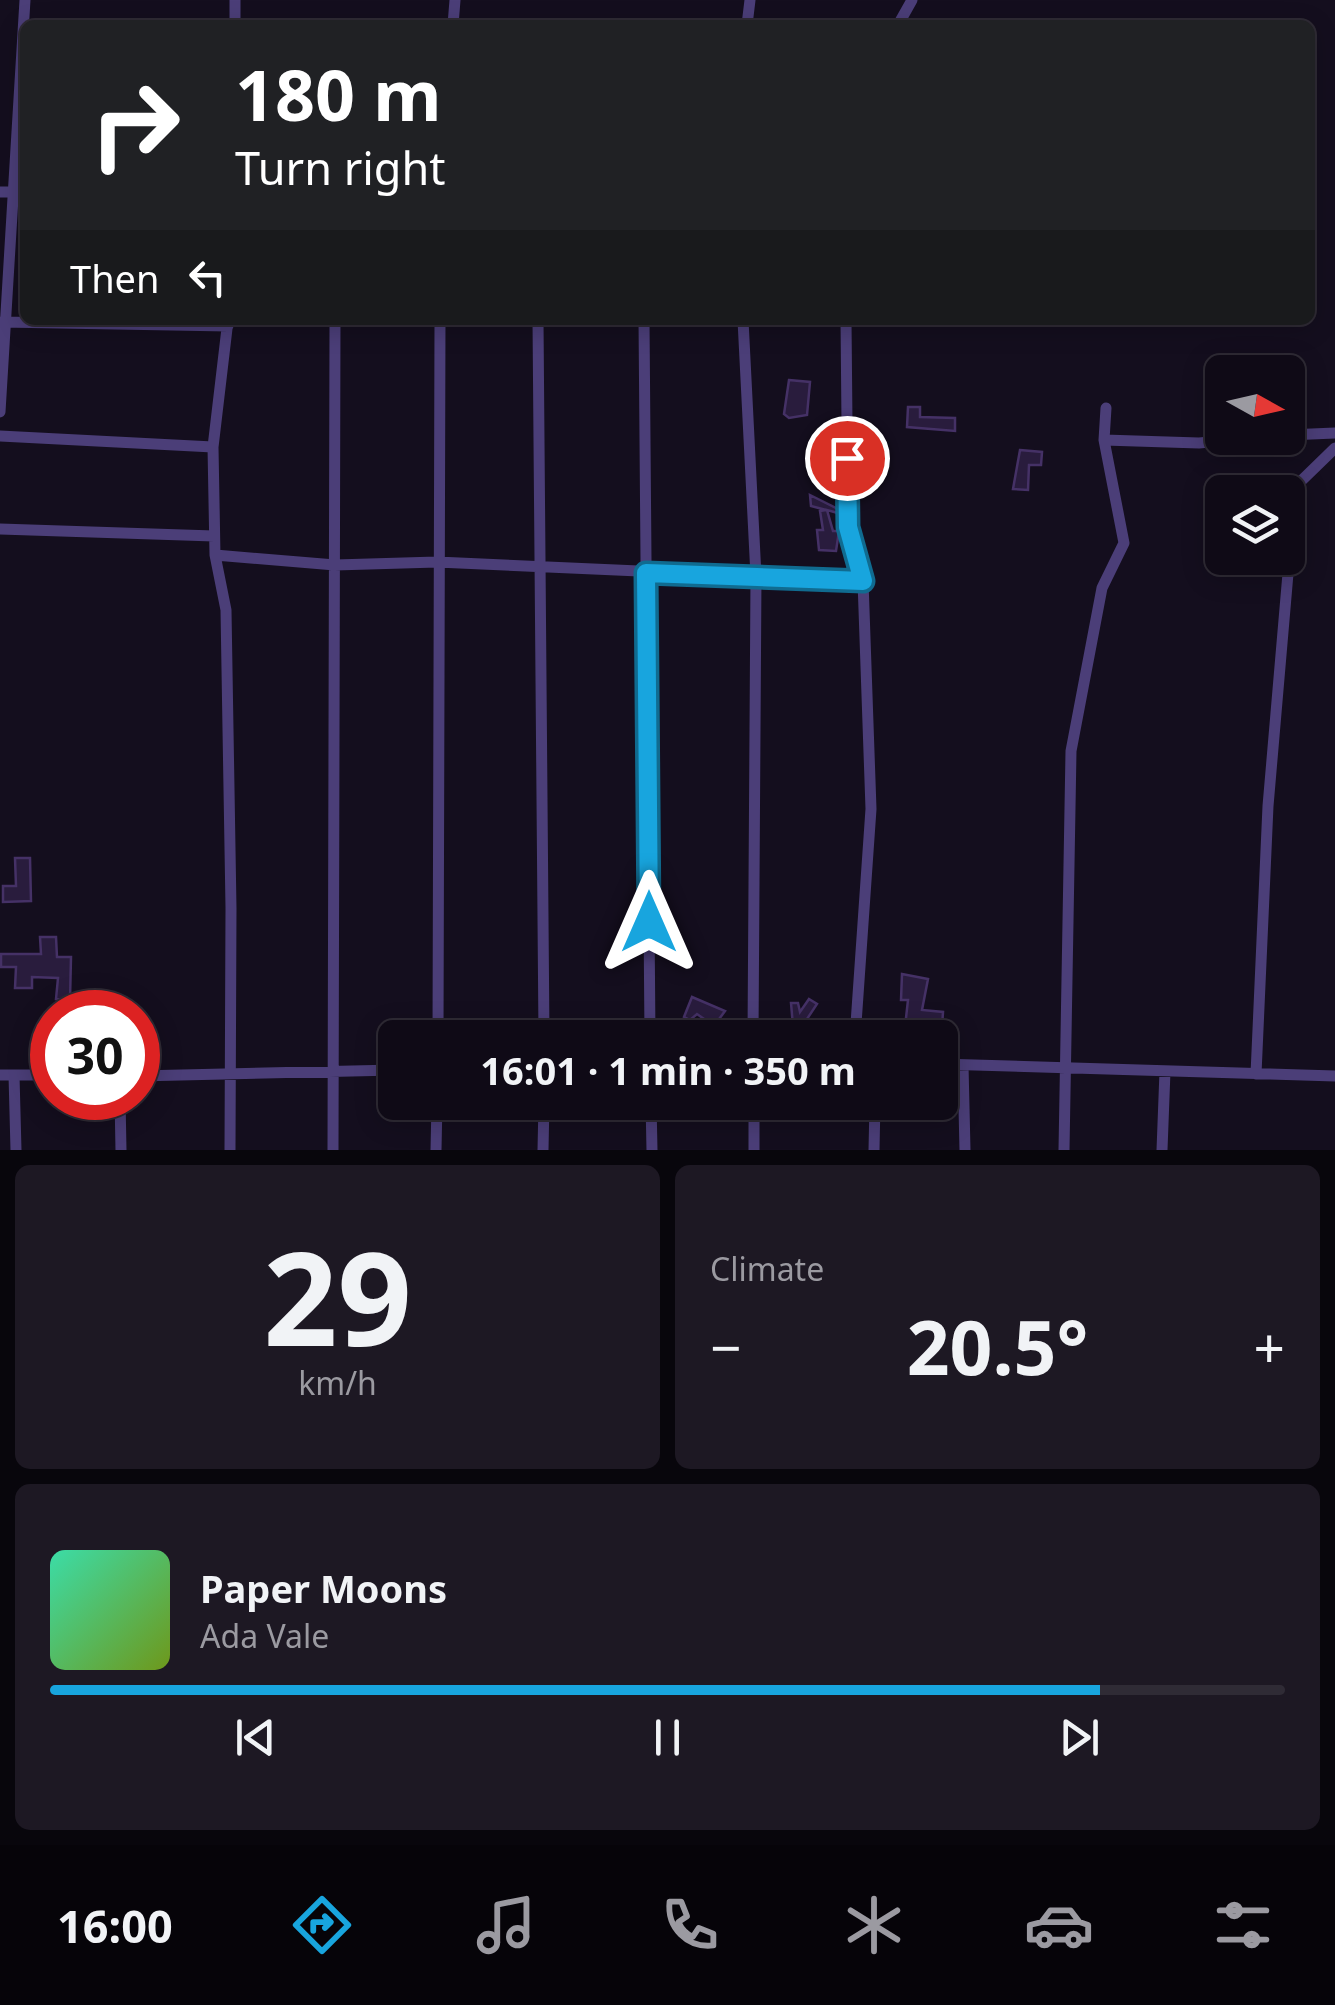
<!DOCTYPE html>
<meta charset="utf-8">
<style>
:root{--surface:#0f0a16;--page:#1d1823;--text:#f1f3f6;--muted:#9b9aa1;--line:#2f2b35;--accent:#18a5de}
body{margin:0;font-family:"Noto Sans",sans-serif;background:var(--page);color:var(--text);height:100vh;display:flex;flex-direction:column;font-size:38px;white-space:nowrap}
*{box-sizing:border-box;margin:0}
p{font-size:32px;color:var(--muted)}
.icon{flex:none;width:55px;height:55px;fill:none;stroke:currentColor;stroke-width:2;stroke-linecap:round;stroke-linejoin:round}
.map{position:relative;height:1150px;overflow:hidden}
.panel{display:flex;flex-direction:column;gap:15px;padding:15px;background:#08060c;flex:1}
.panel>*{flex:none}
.banner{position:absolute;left:20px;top:20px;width:1295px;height:305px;border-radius:15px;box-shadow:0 5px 25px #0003,0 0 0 2px var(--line);background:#202124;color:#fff;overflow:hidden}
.needle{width:65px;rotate:98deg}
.controls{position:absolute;left:1205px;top:355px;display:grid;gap:20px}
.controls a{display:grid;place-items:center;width:100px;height:100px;border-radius:15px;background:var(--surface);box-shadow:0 5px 25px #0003,0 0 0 2px var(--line);font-size:50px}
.speed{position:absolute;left:30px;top:990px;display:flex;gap:20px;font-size:50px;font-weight:700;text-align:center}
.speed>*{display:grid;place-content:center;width:130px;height:130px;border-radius:50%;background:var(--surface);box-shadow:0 5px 25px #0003,0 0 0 2px var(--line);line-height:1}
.speed .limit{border:15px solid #d22;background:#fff;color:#111}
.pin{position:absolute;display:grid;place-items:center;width:85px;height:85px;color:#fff;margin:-42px;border:5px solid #fff;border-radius:50%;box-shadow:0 2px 10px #0007}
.me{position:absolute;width:110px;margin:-55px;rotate:0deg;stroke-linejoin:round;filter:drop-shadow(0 0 8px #0008)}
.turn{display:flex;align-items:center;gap:35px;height:210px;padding:0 50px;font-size:45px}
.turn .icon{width:130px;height:130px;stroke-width:2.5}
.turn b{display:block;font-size:70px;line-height:85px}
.then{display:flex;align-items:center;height:95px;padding:0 50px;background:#0003;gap:20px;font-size:38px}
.big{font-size:75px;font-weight:700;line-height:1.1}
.panel .tile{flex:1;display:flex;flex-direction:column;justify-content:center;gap:15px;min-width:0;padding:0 35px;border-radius:15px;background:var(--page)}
.panel .dial{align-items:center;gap:0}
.dial b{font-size:130px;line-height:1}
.song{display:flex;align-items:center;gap:30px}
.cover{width:120px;height:120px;border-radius:15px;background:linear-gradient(135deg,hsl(160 70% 55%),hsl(80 70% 35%))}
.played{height:10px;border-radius:5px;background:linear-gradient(90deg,var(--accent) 85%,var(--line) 85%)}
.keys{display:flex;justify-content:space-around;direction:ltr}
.heat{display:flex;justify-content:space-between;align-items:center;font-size:55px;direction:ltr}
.panel .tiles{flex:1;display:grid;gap:15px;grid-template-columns:1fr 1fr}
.tile:last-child{grid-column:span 2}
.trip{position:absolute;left:378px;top:1020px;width:580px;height:100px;border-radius:15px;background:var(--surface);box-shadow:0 5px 25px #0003,0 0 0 2px var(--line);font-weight:700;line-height:100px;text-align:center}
.dock{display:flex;height:160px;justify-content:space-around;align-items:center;background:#060409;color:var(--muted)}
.dock .icon{width:70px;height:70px}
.dock .current{color:var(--accent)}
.dock b{font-size:45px;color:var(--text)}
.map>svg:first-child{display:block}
</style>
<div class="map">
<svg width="1335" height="1150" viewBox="0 0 1335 1150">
<rect width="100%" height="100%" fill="#140e1e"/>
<path fill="#291c3d" stroke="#453166" stroke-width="2.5" d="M789 380 810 382 807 415 789 418 784 414Z
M908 407H920V417L955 418V431L907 427Z
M1020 450 1042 452 1041 465H1029L1028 490 1013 489Z
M810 495 838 509V513L827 510 833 531H839L836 551 819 550 817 530H823L820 511 826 510 811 506Z
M15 858H30L31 901 3 902V886H16Z
M40 937H56L57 957H71L70 1000 56 999 58 978 32 977V988H15L16 967H1V954H41Z
M902 974 928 979 922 1010 943 1012 942 1028 905 1027 908 1000H901Z
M692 997 725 1011 714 1026 697 1014 690 1020 684 1017Z
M809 999 817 1004 803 1025 805 1038H794L791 1003H798L800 1012Z"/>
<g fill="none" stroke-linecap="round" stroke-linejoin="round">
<path stroke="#4b3e78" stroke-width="11" d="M235 0V25
M453 25 455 0
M747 25 750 0
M898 25 912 0
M0 192H25
M228 320 213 447 215 555 226 610 231 908 230 1150
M538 320 544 1038
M644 320 650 1038
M743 320 756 576 753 1038
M846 320 848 527 863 581 871 809 855 1038
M2 322 228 326
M0 412 25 0
M1288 435 1335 433
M0 436 213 447
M1104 440 1199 443 1251 438
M0 529 214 536
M215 555 335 565 437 562 863 581
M438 1038 440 320
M940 1064 1335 1076
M963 1065 965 1150
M1256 1074 1268 806 1292 527 1298 484 1335 448
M0 1075H52
M14 1075 16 1150
M138 1076 395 1070
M120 1098 121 1150
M651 1102 652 1150
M754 1102V1150
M333 1150 335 320
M436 1150 437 1102
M543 1150 544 1102
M874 1150 875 1102
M1064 1150 1071 751 1102 588 1124 543 1104 440 1106 408
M1162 1150 1165 1071"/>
</g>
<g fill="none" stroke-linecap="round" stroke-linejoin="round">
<g stroke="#106b90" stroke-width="25">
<path id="route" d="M649 922 646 573 863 581 848 527 847 458"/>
</g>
<use href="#route" stroke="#18a5de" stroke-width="18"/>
</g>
</svg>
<div class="controls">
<a><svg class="needle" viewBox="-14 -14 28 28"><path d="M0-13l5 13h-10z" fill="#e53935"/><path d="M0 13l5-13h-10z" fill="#9b9aa1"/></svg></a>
<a><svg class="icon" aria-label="layers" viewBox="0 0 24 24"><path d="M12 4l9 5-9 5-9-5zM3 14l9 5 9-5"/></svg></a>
</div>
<div class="speed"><div class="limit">30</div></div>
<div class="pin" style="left:847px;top:458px;background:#d93025"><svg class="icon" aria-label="arrive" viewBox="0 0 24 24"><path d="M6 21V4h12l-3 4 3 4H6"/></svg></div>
<svg class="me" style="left:649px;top:922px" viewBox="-20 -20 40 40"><path d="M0-17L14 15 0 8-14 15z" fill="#18a5de" stroke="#fff" stroke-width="4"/></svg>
<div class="trip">16:01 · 1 min · 350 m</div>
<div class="banner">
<div class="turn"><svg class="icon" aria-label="right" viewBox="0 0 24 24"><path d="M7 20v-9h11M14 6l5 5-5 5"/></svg><div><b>180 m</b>Turn right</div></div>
<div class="then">Then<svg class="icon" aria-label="left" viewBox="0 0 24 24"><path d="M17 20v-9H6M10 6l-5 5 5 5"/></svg></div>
</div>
</div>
<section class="panel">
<div class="tiles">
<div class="tile dial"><b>29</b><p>km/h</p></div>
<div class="tile"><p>Climate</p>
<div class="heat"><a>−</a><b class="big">20.5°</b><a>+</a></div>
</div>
<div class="tile">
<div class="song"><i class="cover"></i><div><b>Paper Moons</b><p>Ada Vale</p></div></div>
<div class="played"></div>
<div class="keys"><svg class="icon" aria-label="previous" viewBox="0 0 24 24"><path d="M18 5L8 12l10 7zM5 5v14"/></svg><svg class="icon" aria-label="pause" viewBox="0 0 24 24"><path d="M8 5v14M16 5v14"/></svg><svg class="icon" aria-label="next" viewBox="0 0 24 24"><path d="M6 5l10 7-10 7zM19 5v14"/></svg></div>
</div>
</div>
</section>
<nav class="dock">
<b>16:00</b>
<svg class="icon current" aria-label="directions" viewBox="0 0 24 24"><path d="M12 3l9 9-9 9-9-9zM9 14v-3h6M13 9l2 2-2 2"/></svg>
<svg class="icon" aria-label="music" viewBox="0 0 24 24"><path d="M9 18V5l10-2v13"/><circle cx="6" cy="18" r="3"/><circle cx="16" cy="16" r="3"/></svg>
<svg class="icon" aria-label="phone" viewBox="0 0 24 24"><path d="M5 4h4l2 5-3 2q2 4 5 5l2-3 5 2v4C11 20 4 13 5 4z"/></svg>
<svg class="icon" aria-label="climate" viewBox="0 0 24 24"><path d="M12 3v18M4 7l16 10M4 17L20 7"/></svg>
<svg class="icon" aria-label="car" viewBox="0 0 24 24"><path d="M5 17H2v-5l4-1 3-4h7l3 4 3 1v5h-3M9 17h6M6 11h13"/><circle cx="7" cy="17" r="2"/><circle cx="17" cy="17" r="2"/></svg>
<svg class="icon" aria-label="filters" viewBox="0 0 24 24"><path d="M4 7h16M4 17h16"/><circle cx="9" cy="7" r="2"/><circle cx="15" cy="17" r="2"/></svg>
</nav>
